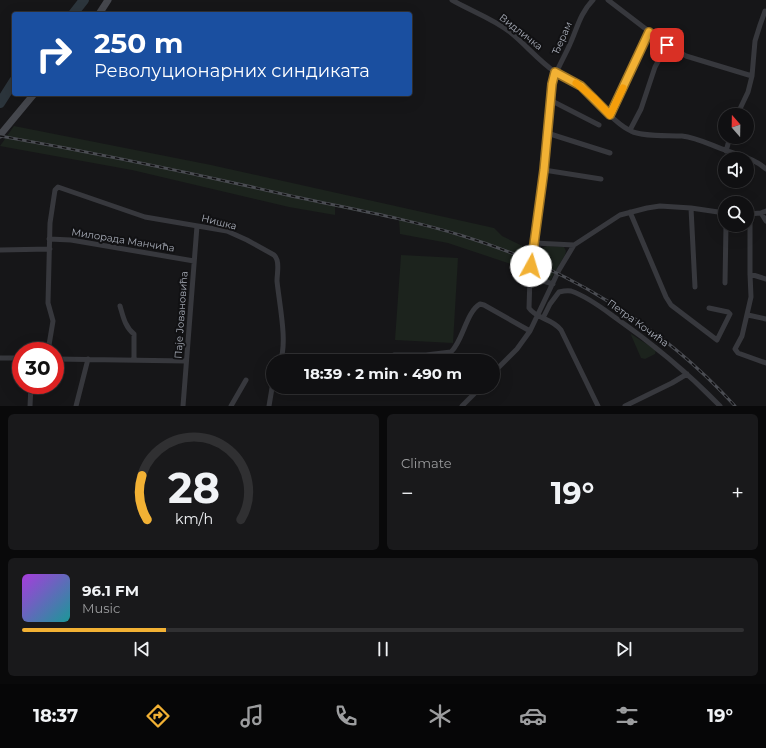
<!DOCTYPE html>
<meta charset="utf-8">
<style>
:root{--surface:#101012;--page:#19191b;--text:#f1f3f6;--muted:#9c9d9f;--line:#303032;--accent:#f2b134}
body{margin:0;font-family:Montserrat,sans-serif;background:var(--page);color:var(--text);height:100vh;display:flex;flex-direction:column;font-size:15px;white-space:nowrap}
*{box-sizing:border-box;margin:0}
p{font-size:13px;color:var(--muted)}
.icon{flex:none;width:22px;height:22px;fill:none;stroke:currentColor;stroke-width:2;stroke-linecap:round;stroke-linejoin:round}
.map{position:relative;height:406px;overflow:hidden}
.drawer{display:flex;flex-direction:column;gap:8px;padding:8px;background:#09090a;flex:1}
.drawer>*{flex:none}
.top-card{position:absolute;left:12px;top:12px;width:400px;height:84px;border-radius:4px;box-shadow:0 4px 16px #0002,0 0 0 1px var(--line);background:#1a4fa0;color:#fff;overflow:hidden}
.needle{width:26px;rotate:340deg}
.tools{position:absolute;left:718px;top:108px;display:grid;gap:8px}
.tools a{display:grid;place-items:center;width:36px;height:36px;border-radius:50%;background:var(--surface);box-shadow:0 4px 16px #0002,0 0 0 1px var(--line);font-size:20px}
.speed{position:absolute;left:12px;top:342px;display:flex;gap:8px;font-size:20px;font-weight:700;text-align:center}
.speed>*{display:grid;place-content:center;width:52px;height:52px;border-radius:50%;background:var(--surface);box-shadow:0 4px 16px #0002,0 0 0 1px var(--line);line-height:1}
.speed .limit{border:6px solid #d22;background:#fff;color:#111}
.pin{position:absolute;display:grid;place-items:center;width:34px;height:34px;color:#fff;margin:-17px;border-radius:8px;box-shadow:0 2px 6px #0006}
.me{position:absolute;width:44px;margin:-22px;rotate:6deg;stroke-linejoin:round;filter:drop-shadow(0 0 3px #0008)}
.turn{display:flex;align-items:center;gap:14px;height:84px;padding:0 16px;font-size:18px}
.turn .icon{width:52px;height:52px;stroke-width:2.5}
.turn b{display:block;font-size:28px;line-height:34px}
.big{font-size:30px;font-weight:700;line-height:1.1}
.drawer .card{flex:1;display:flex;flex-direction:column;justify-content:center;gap:6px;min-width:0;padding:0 14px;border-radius:6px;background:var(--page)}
.drawer .dial{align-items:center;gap:0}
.dial svg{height:104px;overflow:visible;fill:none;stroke:var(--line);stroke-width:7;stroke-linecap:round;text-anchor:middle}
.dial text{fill:var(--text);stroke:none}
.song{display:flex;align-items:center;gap:12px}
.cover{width:48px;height:48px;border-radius:6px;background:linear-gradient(135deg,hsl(280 70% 55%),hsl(180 70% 35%))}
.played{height:4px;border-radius:2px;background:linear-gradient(90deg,var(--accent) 20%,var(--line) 20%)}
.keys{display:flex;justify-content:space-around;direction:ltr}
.heat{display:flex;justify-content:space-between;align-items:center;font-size:22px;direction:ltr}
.drawer .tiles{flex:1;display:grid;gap:8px;grid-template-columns:1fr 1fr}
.card:last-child{grid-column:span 2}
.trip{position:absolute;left:266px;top:354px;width:234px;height:40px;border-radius:20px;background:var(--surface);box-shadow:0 4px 16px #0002,0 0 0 1px var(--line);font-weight:700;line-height:40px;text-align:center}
.dock{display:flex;height:64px;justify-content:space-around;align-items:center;background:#060607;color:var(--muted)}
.dock .icon{width:28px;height:28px}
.dock .selected{color:var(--accent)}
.dock b{font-size:18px;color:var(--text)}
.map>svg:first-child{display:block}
</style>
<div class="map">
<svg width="766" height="406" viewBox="0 0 766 406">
<rect width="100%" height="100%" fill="#161618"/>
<path fill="#1c231d" d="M14 126 211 165 494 228 502 236 531 250 529 262 514 265 448 243 400 234 399 220 335 207V215L289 207 132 170 0 146Z
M547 246 564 247 566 251 565 255 550 281 533 277C533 265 533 250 547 246Z
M401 255 458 258 453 343 395 340Z
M631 334 656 350 655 354 645 359 641 358 631 335Z"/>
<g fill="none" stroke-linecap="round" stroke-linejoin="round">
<path stroke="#2c353c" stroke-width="10" d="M73 14 84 0
M0 103 14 81"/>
<path stroke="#37383d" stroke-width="5" d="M452 0C471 11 492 18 510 32 525 44 539 61 555 72 564 77 573 81 581 87 597 99 613 123 631 131 642 137 669 135 682 136 699 138 712 146 728 151 741 156 755 159 766 169
M608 0 655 36 686 56 752 76
M550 100 599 125
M610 115 649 32
M737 115 748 92 752 76 755 41 760 25 765 11
M630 130 641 109 655 67 667 45
M547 133 610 153
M726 151 730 137
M544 170 601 179
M691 208 695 287
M630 212 666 297 671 305 717 340 730 314 728 312 709 308
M761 213 766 221
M748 214 761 213 766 211
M750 214V274L751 297 742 336 735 349 738 353 766 363
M49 239 71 240 194 261
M534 243 574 245 620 215 647 208 660 206 691 208 725 213
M0 250 50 249
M750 274 766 279
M530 277 544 170 552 84C556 70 564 58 570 44 577 29 580 13 593 0
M725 283 726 225
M553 284 530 277 529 308C536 319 552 318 561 330L598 406
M120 306C123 316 125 327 134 334V360
M748 315 766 319
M543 318 550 304 559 292C563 291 567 290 571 291 586 296 601 307 613 316 652 343 687 372 720 406
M48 351 53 321 48 303 50 223 55 190 58 187 145 217 227 231 247 240 274 255C276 257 276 257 277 260 279 266 277 275 277 281 279 302 288 344 280 361
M394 355H426L451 352C463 341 466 312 480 304L484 305 530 331
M0 358H21
M55 359 186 361
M493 373 517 349 530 331 559 270 574 245
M30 406 31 385
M76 406 88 359
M183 406 197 226
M231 406 246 380
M269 406 273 382
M462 406 481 387
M625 406 672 383 687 374"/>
<path stroke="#45474d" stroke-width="7" d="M99 14 108 0
M0 135 34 94"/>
<g stroke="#4a4c52" stroke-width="3">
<path id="rail" d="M0 136C96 153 192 173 287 195 346 208 405 218 463 236 567 268 661 325 735 406"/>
</g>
<use href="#rail" stroke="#111113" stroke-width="1.5" stroke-dasharray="4.5" stroke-linecap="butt"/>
</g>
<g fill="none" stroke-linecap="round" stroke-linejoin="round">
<g stroke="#9d7322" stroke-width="10">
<path id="route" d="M531 266 544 170 552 84 555 72 581 86 610 115 649 32 667 45"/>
</g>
<use href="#route" stroke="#f2b134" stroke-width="7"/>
<path stroke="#f59e0b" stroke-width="7" d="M576 83 594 98 610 115 623 88"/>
</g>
<g text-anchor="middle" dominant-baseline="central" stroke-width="4" stroke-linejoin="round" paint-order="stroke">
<g font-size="10" fill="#a8adb8" stroke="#111113">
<text transform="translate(521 32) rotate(38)">Видличка</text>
<text transform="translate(562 38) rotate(-66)">Ђерам</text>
<text transform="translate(219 222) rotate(14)">Нишка</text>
<text transform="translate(123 240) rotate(9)">Милорада Манчића</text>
<text transform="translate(181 315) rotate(-86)">Паје Јовановића</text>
<text transform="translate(638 323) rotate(36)">Петра Кочића</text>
</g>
</g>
</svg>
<div class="tools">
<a><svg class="needle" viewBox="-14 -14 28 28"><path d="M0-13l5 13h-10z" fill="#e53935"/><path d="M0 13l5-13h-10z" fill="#9c9d9f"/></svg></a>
<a><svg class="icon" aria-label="sound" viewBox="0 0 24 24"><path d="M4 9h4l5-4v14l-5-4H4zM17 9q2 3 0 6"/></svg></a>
<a><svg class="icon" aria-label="search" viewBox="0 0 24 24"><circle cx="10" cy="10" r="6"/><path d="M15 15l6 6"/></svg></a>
</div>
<div class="speed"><div class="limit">30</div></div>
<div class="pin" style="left:667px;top:45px;background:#d93025"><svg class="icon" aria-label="arrive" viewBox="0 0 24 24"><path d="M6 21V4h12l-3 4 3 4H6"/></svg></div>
<svg class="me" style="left:531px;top:266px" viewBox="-20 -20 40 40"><circle r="19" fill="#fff"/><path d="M0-13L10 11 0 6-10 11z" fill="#f2b134"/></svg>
<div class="trip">18:39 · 2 min · 490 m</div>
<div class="top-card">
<div class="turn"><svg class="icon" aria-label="right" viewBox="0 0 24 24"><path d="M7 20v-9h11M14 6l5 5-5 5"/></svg><div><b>250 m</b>Револуционарних синдиката</div></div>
</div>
</div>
<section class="drawer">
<div class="tiles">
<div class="card dial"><svg viewBox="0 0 100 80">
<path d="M14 69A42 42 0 1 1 86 69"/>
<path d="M14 69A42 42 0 0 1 10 35" stroke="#f2b134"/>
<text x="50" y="56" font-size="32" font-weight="700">28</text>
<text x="50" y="72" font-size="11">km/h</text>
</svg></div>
<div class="card"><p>Climate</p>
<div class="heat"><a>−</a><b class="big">19°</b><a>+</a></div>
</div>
<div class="card">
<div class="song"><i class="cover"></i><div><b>96.1 FM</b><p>Music</p></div></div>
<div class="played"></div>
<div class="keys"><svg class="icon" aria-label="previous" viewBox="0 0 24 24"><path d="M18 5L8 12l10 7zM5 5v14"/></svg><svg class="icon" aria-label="pause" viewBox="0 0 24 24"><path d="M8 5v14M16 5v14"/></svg><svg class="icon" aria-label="next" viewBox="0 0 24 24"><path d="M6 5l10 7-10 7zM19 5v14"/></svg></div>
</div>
</div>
</section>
<nav class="dock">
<b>18:37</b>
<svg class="icon selected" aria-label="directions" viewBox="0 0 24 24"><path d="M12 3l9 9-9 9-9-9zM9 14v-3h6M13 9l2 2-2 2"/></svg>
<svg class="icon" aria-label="music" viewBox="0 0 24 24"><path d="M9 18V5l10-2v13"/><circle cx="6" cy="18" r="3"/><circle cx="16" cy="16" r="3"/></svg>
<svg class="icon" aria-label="phone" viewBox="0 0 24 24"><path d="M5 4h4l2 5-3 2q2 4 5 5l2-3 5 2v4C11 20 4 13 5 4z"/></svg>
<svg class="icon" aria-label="climate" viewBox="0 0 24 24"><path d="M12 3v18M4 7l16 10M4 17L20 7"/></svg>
<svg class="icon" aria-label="car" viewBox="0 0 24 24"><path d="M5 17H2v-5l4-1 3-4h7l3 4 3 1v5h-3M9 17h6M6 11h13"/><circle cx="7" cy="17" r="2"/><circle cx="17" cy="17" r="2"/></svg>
<svg class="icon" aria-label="filters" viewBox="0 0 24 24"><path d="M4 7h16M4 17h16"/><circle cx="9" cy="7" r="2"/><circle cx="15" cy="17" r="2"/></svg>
<b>19°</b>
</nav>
